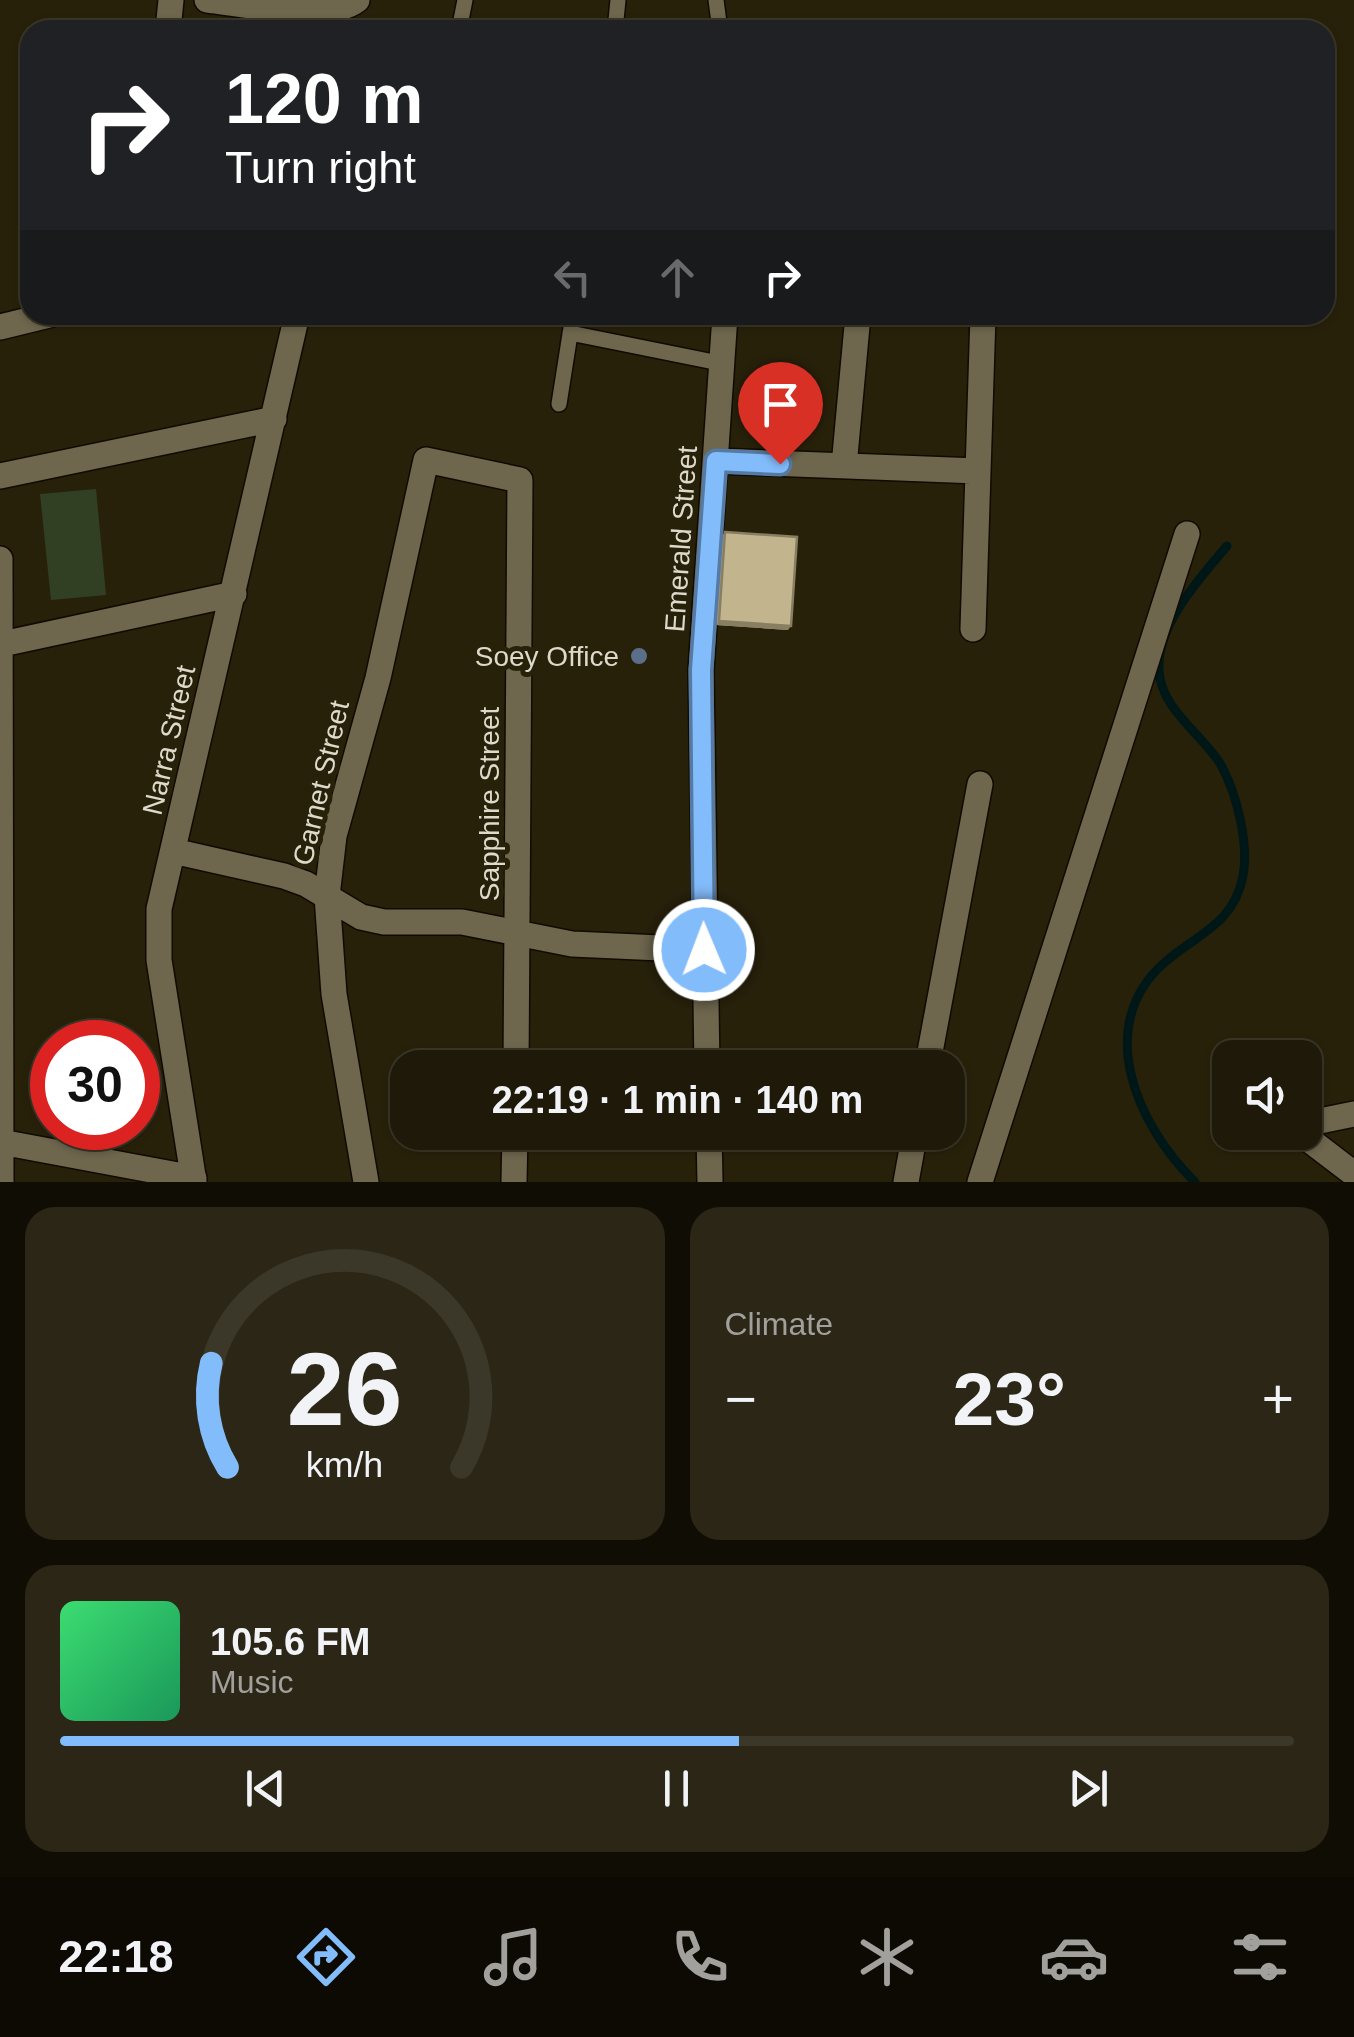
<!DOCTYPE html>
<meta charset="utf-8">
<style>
:root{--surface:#1e1908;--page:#2b2616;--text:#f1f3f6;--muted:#a1a09c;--line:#3c3829;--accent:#83bcfb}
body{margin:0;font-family:Arial,sans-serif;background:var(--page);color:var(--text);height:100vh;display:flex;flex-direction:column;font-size:38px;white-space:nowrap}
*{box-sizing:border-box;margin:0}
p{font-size:32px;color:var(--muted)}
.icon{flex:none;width:55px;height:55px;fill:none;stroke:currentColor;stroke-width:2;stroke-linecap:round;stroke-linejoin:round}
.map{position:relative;height:1182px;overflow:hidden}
.drawer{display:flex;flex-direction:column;gap:25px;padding:25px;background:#100e04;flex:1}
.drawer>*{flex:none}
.guide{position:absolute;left:20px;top:20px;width:1315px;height:305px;border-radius:30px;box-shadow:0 2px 8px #0004,0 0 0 2px var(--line);background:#202124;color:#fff;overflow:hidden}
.fabs{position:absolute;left:1212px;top:1040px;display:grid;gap:20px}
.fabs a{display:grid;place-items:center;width:110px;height:110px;border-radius:20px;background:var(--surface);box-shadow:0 2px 8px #0004,0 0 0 2px var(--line);font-size:50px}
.speed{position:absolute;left:30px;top:1020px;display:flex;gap:20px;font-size:50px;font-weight:700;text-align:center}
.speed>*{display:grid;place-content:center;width:130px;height:130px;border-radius:50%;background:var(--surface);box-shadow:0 2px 8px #0004,0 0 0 2px var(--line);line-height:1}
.speed .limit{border:15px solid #d22;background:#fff;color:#111}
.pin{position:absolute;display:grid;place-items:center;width:85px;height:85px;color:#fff;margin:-102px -42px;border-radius:50% 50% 50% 0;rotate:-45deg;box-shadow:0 0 10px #0007}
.pin .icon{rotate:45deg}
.me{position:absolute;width:110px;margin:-55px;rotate:359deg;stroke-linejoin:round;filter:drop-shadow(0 0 8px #0008)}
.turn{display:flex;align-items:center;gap:35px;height:210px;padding:0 40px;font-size:45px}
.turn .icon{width:130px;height:130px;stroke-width:2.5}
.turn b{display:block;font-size:70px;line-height:85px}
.lanes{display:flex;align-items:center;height:95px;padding:0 40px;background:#0003;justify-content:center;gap:50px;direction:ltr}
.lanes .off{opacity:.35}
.big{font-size:75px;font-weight:700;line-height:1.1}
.drawer .card{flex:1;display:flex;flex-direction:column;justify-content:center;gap:15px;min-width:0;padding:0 35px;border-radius:30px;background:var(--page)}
.drawer .dial{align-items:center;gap:0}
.dial svg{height:260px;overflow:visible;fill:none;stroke:var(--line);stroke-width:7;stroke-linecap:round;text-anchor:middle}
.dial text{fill:var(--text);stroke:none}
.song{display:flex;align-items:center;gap:30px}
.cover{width:120px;height:120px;border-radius:15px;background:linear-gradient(135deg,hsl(140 70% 55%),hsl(150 70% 35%))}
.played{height:10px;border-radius:5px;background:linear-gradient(90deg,var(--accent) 55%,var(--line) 55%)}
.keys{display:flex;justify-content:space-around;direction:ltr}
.heat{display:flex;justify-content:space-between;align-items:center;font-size:55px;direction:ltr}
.drawer .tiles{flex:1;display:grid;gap:25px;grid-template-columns:1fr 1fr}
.card:last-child{grid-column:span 2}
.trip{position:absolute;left:390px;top:1050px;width:575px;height:100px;border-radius:30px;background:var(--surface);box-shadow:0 2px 8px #0004,0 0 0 2px var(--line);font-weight:700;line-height:100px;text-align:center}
.tabs{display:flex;height:160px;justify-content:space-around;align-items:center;background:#0c0a03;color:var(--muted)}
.tabs .icon{width:70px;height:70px}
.tabs .active{color:var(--accent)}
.tabs b{font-size:45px;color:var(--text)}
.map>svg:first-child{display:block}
</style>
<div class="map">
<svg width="1354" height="1182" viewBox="0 0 1354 1182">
<rect width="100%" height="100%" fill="#28210a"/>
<path fill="#313f23" d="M96 489 106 595 51 600 40 494Z"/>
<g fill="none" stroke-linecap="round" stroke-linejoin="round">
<path stroke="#001718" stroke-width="9" d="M1195 1182C1137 1125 1093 1026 1164 963 1197 934 1234 924 1243 876 1249 844 1237 794 1221 765 1203 735 1161 709 1159 671 1156 625 1200 578 1227 546"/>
<g stroke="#110a00" stroke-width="18">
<path id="service" d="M716 0 720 30
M459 30 465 0
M615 30 618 0
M570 333 724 364
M559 404 573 315"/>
</g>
<g stroke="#110a00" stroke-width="28">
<path id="minor" d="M207 0C243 4 330 22 357 0
M168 30 171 0
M0 327 49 315
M717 461 978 471
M844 466 858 315
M0 476 274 419
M0 559 1 1182
M973 629 983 315
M2 644 234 594
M173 851 284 876 306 884 361 917 384 922H462L572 944 705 950
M707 1068 701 670 725 315
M927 1068 980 784
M1305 1124 1354 1114
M709 1132 710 1182
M1299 1132 1354 1174
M1 1142 194 1178
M194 1182 159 960V909L297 315
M366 1182 334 994 327 896 334 836 378 678 426 460 520 480 516 1068
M514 1182 515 1132
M906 1182 915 1132
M980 1182 1187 534"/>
</g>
<use href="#service" stroke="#6e664d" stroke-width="15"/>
<use href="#minor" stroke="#6e664d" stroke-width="25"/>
</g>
<path fill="#a79c7a" d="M725 532 788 630 716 625 722 536Z"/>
<path fill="#887f63" d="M719 621 791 626 788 630 716 625Z"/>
<path fill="#c2b58e" stroke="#887f63" stroke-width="2.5" d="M725 532 797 537 791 626 719 621Z"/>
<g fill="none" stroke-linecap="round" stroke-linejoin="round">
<g stroke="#557aa3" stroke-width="25">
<path id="route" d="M704 950 701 670 716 461 780 464"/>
</g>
<use href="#route" stroke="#83bcfb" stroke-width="18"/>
</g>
<circle fill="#5c6f8a" stroke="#28210a" stroke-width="4" cx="639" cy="656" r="10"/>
<g text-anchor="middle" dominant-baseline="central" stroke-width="10" stroke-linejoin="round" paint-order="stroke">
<g font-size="28" fill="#ddd9cb" stroke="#28210a">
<text transform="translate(681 539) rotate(-86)">Emerald Street</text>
<text transform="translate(169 740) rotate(-77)">Narra Street</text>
<text transform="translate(321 783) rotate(-77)">Garnet Street</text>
<text transform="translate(489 804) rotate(-90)">Sapphire Street</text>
</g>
<g font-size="28" fill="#ddd9cb" stroke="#28210a" text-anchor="end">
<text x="619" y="656">Soey Office</text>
</g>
</g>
</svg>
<div class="fabs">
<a><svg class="icon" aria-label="sound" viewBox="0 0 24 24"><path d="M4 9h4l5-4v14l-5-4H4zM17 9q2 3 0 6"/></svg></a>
</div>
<div class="speed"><div class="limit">30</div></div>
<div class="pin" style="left:780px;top:464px;background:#d93025"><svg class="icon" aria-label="arrive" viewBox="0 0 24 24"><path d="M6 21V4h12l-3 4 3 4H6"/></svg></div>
<svg class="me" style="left:704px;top:950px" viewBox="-20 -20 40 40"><circle r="17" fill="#83bcfb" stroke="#fff" stroke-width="3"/><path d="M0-11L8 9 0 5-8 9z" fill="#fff"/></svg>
<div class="trip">22:19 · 1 min · 140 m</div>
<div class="guide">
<div class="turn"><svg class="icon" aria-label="right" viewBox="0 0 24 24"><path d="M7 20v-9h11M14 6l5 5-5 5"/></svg><div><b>120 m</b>Turn right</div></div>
<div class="lanes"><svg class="icon off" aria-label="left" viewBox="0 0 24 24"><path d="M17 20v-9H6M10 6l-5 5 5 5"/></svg><svg class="icon off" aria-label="ahead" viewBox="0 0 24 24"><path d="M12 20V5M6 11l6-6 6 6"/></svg><svg class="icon" aria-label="right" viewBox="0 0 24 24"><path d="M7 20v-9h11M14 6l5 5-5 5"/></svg></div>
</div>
</div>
<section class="drawer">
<div class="tiles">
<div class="card dial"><svg viewBox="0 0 100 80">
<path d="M14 69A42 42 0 1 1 86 69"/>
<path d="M14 69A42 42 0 0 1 9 37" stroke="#83bcfb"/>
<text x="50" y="56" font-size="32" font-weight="700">26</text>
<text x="50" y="72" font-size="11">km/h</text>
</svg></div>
<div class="card"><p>Climate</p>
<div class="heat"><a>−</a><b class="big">23°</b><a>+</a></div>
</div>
<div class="card">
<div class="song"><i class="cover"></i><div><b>105.6 FM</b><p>Music</p></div></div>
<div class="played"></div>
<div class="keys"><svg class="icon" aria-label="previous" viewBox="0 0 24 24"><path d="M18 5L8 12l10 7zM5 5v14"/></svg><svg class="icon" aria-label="pause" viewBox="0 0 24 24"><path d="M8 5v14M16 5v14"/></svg><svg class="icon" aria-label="next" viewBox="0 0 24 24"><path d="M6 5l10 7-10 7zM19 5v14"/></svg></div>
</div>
</div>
</section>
<nav class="tabs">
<b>22:18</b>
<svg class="icon active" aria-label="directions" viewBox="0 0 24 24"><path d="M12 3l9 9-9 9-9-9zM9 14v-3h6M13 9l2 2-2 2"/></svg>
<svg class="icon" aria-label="music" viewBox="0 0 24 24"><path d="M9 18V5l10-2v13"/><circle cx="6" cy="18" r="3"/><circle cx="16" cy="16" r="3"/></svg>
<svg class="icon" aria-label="phone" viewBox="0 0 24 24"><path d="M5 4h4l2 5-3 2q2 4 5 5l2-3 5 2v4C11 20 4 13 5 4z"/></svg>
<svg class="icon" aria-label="climate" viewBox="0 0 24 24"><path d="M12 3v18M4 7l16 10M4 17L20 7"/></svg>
<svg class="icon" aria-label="car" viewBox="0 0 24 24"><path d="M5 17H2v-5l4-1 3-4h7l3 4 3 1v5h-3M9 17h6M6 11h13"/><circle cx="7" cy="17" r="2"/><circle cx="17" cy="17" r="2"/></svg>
<svg class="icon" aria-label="filters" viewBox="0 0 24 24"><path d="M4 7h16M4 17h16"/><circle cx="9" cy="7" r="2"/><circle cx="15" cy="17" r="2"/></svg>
</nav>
